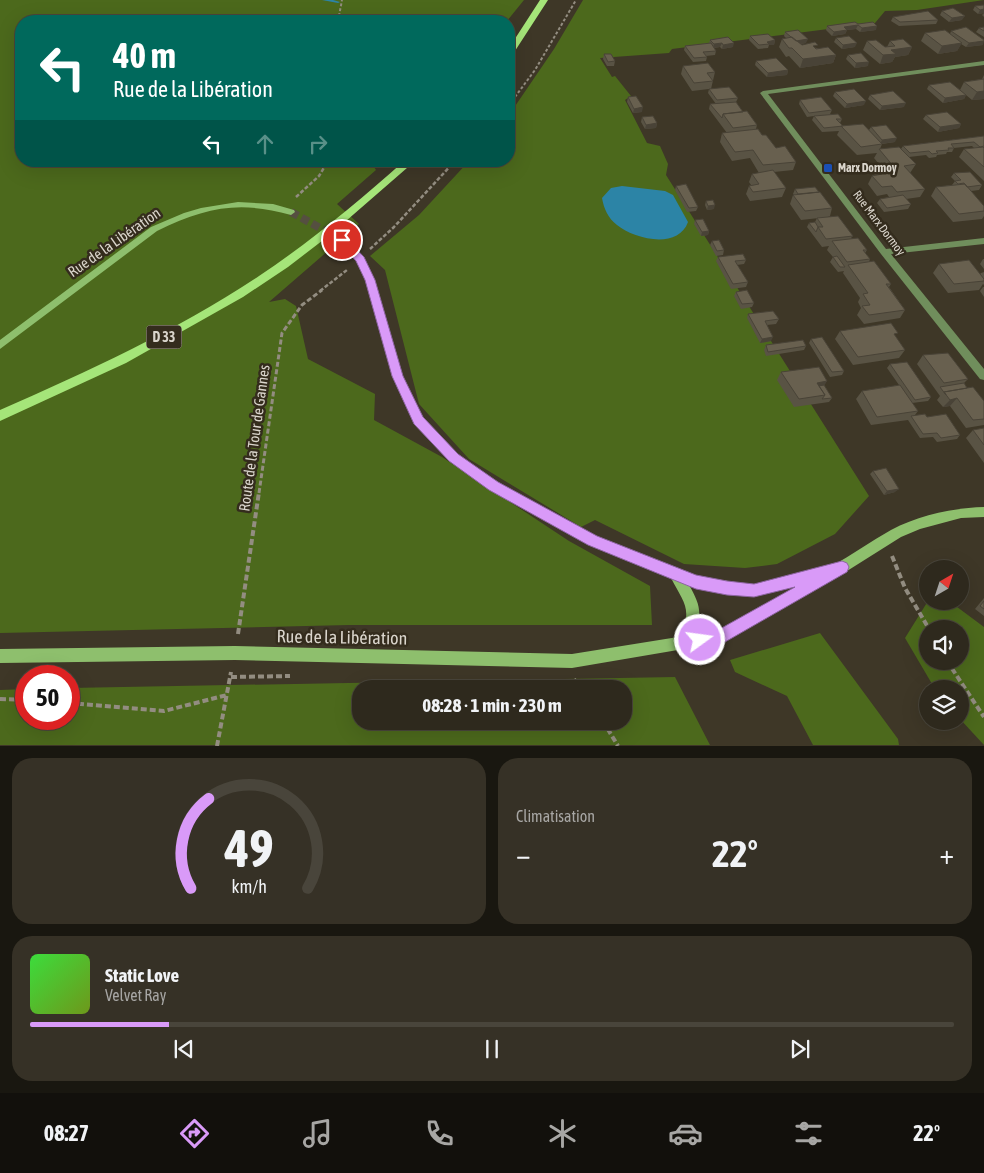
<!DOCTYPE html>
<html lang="fr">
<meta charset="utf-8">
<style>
:root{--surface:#2e291d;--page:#363126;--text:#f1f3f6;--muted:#a7a6a4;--line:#49453b;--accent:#d99af8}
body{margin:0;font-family:"Asap Condensed",sans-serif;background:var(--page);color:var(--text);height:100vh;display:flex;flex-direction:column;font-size:19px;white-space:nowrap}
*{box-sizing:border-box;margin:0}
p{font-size:16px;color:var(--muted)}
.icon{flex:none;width:28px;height:28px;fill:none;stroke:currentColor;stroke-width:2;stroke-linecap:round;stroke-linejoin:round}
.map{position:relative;height:746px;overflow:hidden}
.drawer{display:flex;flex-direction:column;gap:12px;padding:12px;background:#191710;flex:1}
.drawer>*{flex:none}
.hud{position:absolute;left:15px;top:15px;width:500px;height:152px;border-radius:20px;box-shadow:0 5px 20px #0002,0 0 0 1px var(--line);background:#00695c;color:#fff;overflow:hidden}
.needle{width:32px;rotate:39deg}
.buttons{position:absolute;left:919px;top:560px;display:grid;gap:10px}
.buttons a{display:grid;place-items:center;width:50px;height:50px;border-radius:50%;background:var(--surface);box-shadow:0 5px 20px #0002,0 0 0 1px var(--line);font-size:25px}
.speed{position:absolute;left:15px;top:665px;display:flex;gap:10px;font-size:25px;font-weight:700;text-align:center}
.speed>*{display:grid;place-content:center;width:65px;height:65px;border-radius:50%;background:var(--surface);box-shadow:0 5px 20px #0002,0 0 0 1px var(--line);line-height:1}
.speed .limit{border:8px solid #d22;background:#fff;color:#111}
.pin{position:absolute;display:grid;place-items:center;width:42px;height:42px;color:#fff;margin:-21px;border:2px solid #fff;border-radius:50%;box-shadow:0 1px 5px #0007}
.me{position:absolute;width:55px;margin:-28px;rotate:76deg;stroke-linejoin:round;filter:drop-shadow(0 0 4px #0008)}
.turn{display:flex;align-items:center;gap:18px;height:105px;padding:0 15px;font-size:22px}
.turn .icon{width:65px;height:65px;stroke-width:2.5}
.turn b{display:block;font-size:35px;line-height:42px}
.lanes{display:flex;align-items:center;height:48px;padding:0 15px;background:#0003;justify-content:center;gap:25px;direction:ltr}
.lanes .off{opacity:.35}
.big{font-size:38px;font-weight:700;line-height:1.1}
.drawer .tile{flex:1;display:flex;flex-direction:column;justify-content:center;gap:8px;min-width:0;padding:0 18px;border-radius:20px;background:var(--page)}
.drawer .dial{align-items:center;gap:0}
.dial svg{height:130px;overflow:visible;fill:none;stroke:var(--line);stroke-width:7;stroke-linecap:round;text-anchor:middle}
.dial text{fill:var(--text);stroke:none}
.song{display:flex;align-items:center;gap:15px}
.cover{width:60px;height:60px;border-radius:8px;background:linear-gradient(135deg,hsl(120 70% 55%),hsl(80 70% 35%))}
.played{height:5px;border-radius:2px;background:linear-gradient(90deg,var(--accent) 15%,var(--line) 15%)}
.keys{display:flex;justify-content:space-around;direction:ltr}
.heat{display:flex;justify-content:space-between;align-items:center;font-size:28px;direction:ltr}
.drawer .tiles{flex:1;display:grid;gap:12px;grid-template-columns:1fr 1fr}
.tile:last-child{grid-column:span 2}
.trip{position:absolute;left:352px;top:680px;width:280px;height:50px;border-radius:20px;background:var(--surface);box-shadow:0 5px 20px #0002,0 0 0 1px var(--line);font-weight:700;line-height:50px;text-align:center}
.tabs{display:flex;height:80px;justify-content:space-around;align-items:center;background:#12100c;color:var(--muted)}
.tabs .icon{width:35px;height:35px}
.tabs .active{color:var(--accent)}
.tabs b{font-size:22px;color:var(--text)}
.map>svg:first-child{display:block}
</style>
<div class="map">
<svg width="984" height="746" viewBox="0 0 984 746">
<rect width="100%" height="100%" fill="#3e3727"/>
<path fill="#4c691c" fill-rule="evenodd" d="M0 0H524L507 21H21V161H370L376 170 337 204 359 224 269 302 285 299 296 306 308 359 375 394 374 420 442 457 569 541 650 586 652 625H349L0 633Z
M583 0H984L917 10 885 11 875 23 672 49 669 53 600 58 612 77 615 76 631 96 625 100 647 143 660 146 668 164 666 175 869 496 835 534 777 564 745 568 684 564 595 520 581 527 469 459 419 404 385 270 370 256 419 215 469 161H509V115L554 49Z
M928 601H949L984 627V745L960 719V689H935L905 638ZM928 629H960V661H928Z
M820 633 898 739 899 745H813L787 696 735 672 730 660Z
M675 677 710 745H0V690L26 689V719H69V688ZM361 689H624V721H361Z"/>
<path fill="#2c84a6" d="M622 186 665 191 673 195 688 222C678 250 634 239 617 225 608 218 604 209 602 198L611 188Z"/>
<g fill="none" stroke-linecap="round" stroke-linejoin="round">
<path fill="#2c84a6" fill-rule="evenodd" d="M322 0H333L340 2 338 3Z"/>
<path stroke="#554f40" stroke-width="8" stroke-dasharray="8 4" stroke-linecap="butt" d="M291 212 342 240"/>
<path stroke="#938d81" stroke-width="2" stroke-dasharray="3 2" stroke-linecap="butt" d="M338 21 342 0
M509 105 535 70 576 0"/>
<path stroke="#938d81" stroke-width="2.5" stroke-dasharray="4 2" stroke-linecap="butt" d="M296 197 319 176 328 161
M370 249 394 227 455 161
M320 291 347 270"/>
<path stroke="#938d81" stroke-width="3" stroke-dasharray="5 2.5" stroke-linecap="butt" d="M259 493 282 333 302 305 322 290"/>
<path stroke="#938d81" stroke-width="4" stroke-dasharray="6 3" stroke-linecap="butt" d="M892 556 905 588 929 629
M238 634 259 492
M947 661 984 717
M231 677 290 676
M574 679 580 689
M0 699 26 700
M69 703 164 711 227 695
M603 721 618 746
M217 746 231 672"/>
<path fill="#708e5c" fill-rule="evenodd" d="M984 61V65L768 94 886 249 984 238V244L891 254 984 369V380L980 379 881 254 760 93 763 91Z"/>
<path fill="#8ebf6d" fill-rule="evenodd" d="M238 202 273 204 294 210 295 212 291 215C238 200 205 208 157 231L0 349V340L151 227 184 213 201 208Z
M342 237 345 238 363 257 374 279 402 376 423 418 457 455 498 482 597 537 696 576 754 585 829 565 832 566C852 555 871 541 891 530 919 515 953 508 984 507V517L961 518 920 529 901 537 847 571 719 643 572 668 235 660 0 663V649L235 646 572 654 678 637C694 611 684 603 671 578L589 545 490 490 449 461 415 424 392 376 366 279 356 261 338 240ZM689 585 727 594 754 597 799 585 717 631 694 635C703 614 700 604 689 585Z"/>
<path fill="#a5e579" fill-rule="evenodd" d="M540 0H548L513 54 509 56V48Z
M404 161H415L331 234 288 267 243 297 126 363 0 421V410C89 371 178 330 259 276 310 242 358 202 404 161Z"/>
</g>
<path fill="#595344" d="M984 5V17L982 15 984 13 978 14 973 10 975 6Z
M942 11 962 20 949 22 940 15Z
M893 17 938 20 936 24 899 26 891 21Z
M858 24 876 30 860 32 856 29 847 30 845 34 832 36 826 30 827 26Z
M984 27V37L976 32 979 28Z
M951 31 983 45 966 47 961 44 957 51 938 54 921 41 925 33 950 34Z
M785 32 806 43 801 44 802 45 817 48 836 55 833 63 800 68 789 56 786 57 779 47 782 39 786 38 784 36Z
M750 36 775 40 774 45H769L768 48 758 49 749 40Z
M728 37 733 47 722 49 720 47 714 48 716 51 715 55 706 56 707 57 706 61 693 62 684 50 685 46 709 43 710 40Z
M836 38 855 47 842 49 834 42Z
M867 41 885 47H887L890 41 912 47 908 55 895 57 892 62 880 64 863 50Z
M604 54 615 61 614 66H607L603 59Z
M848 55 868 66 855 68 846 59Z
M756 61 788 70 787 75 767 77 755 65Z
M683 66 715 72 711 89 738 98 736 102 743 112 757 125 756 129 776 148 796 162 793 170 774 172 786 188 782 197 750 201 746 194 749 186 751 185 749 182 752 174 759 173 750 158 732 161 720 142 722 133H727L709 109 710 104H716L708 93 709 89 692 91 681 74Z
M984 75V99L972 100 966 95 964 99 943 103 927 89 929 85 960 90 964 82 982 79Z
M835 92 864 105 845 108 833 96Z
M870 95 904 107 880 110 868 99Z
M628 97 642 112 633 113 627 102Z
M800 100 832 110 830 114 842 119 840 123 843 126 869 130 871 127 895 142 882 144 880 149H901L903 146 984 136V181L959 157 964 149 974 148 972 146 954 148 952 152H947L946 154 937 155 936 157 929 158 926 155 909 157 916 164 910 173 925 189 920 197 906 199 911 204 908 209 884 212 877 203 880 199 889 197 887 194 877 196 868 184 872 176 874 175 878 169 877 168 879 164 874 158 877 153 857 155 837 135 839 131 822 132 812 120 814 116 807 117 799 104Z
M926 115 961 124 959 128 938 132 923 119Z
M642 117 657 123 656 128 645 129 641 122Z
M954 173 982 185 979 190 971 191 984 211V216L982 219 953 222 931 196 936 187 952 185 955 181 951 177Z
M676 186 698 207 696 211 687 212 675 190Z
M795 189 832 208 830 216 828 217 853 236 851 238 867 250 865 253 870 259 869 262 891 284 889 287 905 310 900 318 864 324 857 315 861 308 858 302 860 298 843 273 844 271 838 272 830 262 833 257 827 250 829 246 822 247 807 227 809 223 815 222 817 218 828 217 801 220 790 204 793 195H794L793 194Z
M706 201 714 209 707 210 705 205Z
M695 220 709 231 708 235 701 236 694 224Z
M712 241 724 250 723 255 716 256 710 245Z
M718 257 746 260 744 264 737 265 748 282 746 287 731 289 716 261Z
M983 259H984V269L980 264Z
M939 264 980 274 981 273 984 272V285L983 284 979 290 948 293 933 273Z
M983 287H984V297L980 291Z
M736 292 754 303 752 307 741 309 734 296Z
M748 314 779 319 776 324 767 325 771 341 760 343 747 318Z
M840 331 895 336 905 350 899 358 853 365 835 339Z
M811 339 844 371 842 375 830 377 809 343Z
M766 345 806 346 804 350 766 356 764 350Z
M923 355 968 379 964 383 967 388 984 401V425L966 428 950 406 943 407 937 400 940 396 917 364Z
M890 364 931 397 928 401 912 403 918 411 915 415 927 417 960 435 957 439 937 442 933 437 920 438 908 420 871 425 856 399 862 391 899 385 887 368Z
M781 372 827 381 824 385 832 398 829 402 794 407 777 380Z
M984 428V463L966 438 973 430Z
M873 471 895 492 884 495 870 474Z
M984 598V616L975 609Z"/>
<path fill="#494337" d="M984 9V13L978 14 980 10Z
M965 16 962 20 949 22 952 18Z
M858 25 856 29 847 30 845 34 832 36 834 32 844 27Z
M877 26 876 30 860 32 862 28Z
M808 39 806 43 794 45 795 41Z
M775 40 774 45H769V44L767 42Z
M984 41 983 45 966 47 969 43Z
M722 43 720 47 713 48 714 44Z
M734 43 733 47 722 49 723 45Z
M857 43 855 47 842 49 843 45Z
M962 43 957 51 938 54 942 46Z
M912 47 908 55 895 57 892 62 880 64 883 55 891 50Z
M836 55 833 63 800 68 803 59Z
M869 62 868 66 855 68 856 63Z
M788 70 787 75 767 77 768 73Z
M984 91V99L972 100 977 92Z
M966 95 964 99 943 103 945 98Z
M866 101 864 105 845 108 847 104Z
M906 103 904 107 880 110 882 106Z
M643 107 642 112 633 113 634 109Z
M657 123 656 128 645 129 646 125Z
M961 124 959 128 938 132 940 127Z
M897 138 895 142 880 144 882 140Z
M715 205 714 209 707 210 708 206Z
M709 231 708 235 701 236 702 232Z
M773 337 771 341 760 343 762 339Z
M827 381 822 389 816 390 817 383Z
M957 398 950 406 943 407 950 400Z
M899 489 895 492 884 495 887 491Z"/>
<path fill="#68604f" stroke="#494337" d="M984 5V9L980 10 975 6Z
M953 8 965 16 952 18 942 11Z
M928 11 938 20 900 22 893 17Z
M855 22 858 24 873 22 877 26 862 28 858 25 844 27 847 30 834 32 827 26Z
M966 27 984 40V41L969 43 951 31Z
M984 27V31L979 28Z
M798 30 808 39 796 41 785 32Z
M945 30 962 43 942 46 925 33Z
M768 34 775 40 767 42 769 44 759 45 750 36Z
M849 36 857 43 843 45 836 38Z
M728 37 734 43 723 45 722 43 714 44 710 40Z
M792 37 802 45 815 42 818 45 813 46 816 49 828 47 836 55 803 59 792 48H789L782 39Z
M903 39 912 47 891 50 896 54 883 55 867 41 876 40 885 47 895 46 890 41Z
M711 43 716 51 703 52 707 57 694 58 685 46Z
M861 53 869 62 856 63 848 55Z
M604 54H611L615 61 608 62Z
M776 58 788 70 768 73 756 61Z
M708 63 715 72 707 73 713 81 694 83 683 66Z
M984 79V91L977 92 964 82Z
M950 82 966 95 945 98 929 85Z
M729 87 738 98 717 100 709 89Z
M854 89 866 101 847 104 835 92Z
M893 91 906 103 882 106 870 95Z
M636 96 643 107 634 109 628 97Z
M821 97 832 110 809 113 800 100Z
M736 102 743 112 723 114 722 118 710 104Z
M747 111 757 125 733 128 723 114Z
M947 112 961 124 940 127 926 115Z
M838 114 842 119H836L843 126 824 128 814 116Z
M653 116 657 123 646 125 642 117Z
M863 124 882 144 861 147 841 126Z
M886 125 897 138 882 140 871 127Z
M758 129 762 135H766L776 148 785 146 796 162 763 165 753 150 735 152 722 133Z
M984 136V146L980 147 974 142 951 144 954 148H948L949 150 936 151 938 153 932 154 929 151 910 153 903 146Z
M899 147 916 164 904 166 925 189 897 192 892 186 882 187 872 176 882 174 877 169 894 167 879 149Z
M983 147 984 148V167L964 149Z
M885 163 887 166 882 167 879 164Z
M773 170 786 188 753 192 749 186 759 184 752 174Z
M970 172 982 185 967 187 964 183 958 184 955 181 961 180 954 173Z
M686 184 698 207 689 208 676 186Z
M965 184 984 206V211L959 214 936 187Z
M815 187 819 192 798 194 795 189Z
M820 192 832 208 805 211 793 195Z
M903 195 911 204 887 208 880 199Z
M713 200 715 205 708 206 706 201Z
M838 216 853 236 826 239 818 227H823L817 218Z
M703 219 709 231 702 232 695 220Z
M815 222 818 227 816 232 809 223Z
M858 238 867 250H863L870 259 847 262 832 241Z
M719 240 724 250 717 251 712 241Z
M743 254 746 260 735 261 748 282 733 284 718 257Z
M837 256 845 267H840L833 257Z
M969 260 984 279V281L954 284 939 264Z
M874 261 891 284H886L905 310 869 315 862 306 870 305 863 294 868 293 848 265Z
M747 290 754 303 742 304 736 292Z
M773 311 779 319 765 321 773 337 762 339 748 314Z
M891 323 898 333 894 334 905 350 858 357 840 331Z
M822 337 844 371 832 372 811 339Z
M803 340 806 346 768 352 766 345Z
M948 353 968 379 944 383 923 355Z
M907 362 931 397 915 400 890 364Z
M819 367 827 381 817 383 825 395 799 399 781 372Z
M964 383 967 388 944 392 946 395 940 387Z
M824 385 832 398 822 399 825 395 819 386Z
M900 385 918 411 877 417 862 391Z
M973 387 984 401V419L973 420 957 398 950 400 944 392Z
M925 414 927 417 946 414 960 435 941 438 937 433 923 434 911 416Z
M984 428V445L973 430Z
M886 468 899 489 887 491 873 471Z
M984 601V609L980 606Z"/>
<path fill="#d99af8" stroke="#8d64a1" d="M342 237 346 238 364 257 375 280 403 376 423 417 458 454 498 482 597 536 696 575 727 581 754 584 842 561 847 563 849 567 847 572 725 642 700 648 695 645 693 640 695 635 718 630 795 587 754 597 727 595 696 589 588 545 489 490 449 461 414 424 392 376 365 280 356 261 337 240Z"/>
<rect fill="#1a4fb4" stroke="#342c1d" stroke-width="2" x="823" y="163" width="10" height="10" rx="2.5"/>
<g text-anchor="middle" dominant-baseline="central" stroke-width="5" stroke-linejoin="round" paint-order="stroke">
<g font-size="12" font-weight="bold" fill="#dad5cc" stroke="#342c1d" text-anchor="start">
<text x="838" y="168">Marx Dormoy</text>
</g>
<g font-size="12" fill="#dad5cc" stroke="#342c1d">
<text transform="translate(879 223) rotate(53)">Rue Marx Dormoy</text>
</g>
<rect fill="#342c1d" stroke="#a8a298" stroke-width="1" x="146.5" y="325.5" width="35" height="23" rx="4"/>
<g font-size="14" font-weight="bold" fill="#dad5cc">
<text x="164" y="337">D 33</text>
</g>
<g font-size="15" fill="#dad5cc" stroke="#342c1d">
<text transform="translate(114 242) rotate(-35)">Rue de la Libération</text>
<text transform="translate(254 438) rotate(-82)">Route de la Tour de Gannes</text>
</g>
<g font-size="18" fill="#dad5cc" stroke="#342c1d">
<text transform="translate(342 637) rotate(1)">Rue de la Libération</text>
</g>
</g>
</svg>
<div class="buttons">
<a><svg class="needle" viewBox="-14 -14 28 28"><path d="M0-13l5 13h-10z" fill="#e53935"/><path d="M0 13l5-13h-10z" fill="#a7a6a4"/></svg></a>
<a><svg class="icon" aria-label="sound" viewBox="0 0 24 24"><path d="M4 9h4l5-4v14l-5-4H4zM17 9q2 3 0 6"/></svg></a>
<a><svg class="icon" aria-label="layers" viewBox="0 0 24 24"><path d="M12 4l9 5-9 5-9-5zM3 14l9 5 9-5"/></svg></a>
</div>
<div class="speed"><div class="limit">50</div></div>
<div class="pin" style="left:342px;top:240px;background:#d93025"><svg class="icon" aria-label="arrive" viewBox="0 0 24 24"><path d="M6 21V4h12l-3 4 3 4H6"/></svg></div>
<svg class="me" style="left:700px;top:640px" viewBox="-20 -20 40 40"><circle r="17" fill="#d99af8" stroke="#fff" stroke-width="3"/><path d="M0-11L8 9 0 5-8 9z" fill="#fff"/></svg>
<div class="trip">08:28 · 1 min · 230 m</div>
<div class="hud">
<div class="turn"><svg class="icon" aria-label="left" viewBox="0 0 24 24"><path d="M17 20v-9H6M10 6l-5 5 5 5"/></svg><div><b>40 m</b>Rue de la Libération</div></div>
<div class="lanes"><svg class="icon" aria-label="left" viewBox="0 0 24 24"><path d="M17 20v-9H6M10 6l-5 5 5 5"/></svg><svg class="icon off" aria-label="ahead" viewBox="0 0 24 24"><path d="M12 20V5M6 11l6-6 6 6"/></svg><svg class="icon off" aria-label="right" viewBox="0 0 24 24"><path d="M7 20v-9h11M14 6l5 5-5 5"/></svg></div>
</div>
</div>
<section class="drawer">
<div class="tiles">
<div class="tile dial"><svg viewBox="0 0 100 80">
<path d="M14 69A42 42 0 1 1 86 69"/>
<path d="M14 69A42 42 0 0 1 25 14" stroke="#d99af8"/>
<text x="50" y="56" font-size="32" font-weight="700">49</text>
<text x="50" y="72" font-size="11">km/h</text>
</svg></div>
<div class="tile"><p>Climatisation</p>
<div class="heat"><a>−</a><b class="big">22°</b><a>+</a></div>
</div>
<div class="tile">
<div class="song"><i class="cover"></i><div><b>Static Love</b><p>Velvet Ray</p></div></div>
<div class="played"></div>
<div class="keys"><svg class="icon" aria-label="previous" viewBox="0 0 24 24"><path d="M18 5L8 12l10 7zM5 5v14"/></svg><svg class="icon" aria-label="pause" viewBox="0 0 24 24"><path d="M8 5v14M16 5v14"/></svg><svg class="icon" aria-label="next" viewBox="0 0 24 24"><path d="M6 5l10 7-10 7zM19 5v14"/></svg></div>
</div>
</div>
</section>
<nav class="tabs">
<b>08:27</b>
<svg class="icon active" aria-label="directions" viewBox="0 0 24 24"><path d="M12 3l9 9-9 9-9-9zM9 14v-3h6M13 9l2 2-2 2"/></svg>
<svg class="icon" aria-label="music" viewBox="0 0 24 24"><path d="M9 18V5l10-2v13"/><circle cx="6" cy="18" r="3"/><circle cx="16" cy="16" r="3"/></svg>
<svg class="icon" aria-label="phone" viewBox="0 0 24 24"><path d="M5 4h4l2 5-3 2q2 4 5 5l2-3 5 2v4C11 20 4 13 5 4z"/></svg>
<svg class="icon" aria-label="climate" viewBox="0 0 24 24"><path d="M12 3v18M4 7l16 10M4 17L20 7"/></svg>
<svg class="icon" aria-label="car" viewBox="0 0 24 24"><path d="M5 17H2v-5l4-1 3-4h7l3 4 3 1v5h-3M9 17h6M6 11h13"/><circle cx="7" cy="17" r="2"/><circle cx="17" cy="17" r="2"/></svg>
<svg class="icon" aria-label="filters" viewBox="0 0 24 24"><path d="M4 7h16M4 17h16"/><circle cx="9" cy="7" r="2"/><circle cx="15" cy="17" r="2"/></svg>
<b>22°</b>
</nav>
